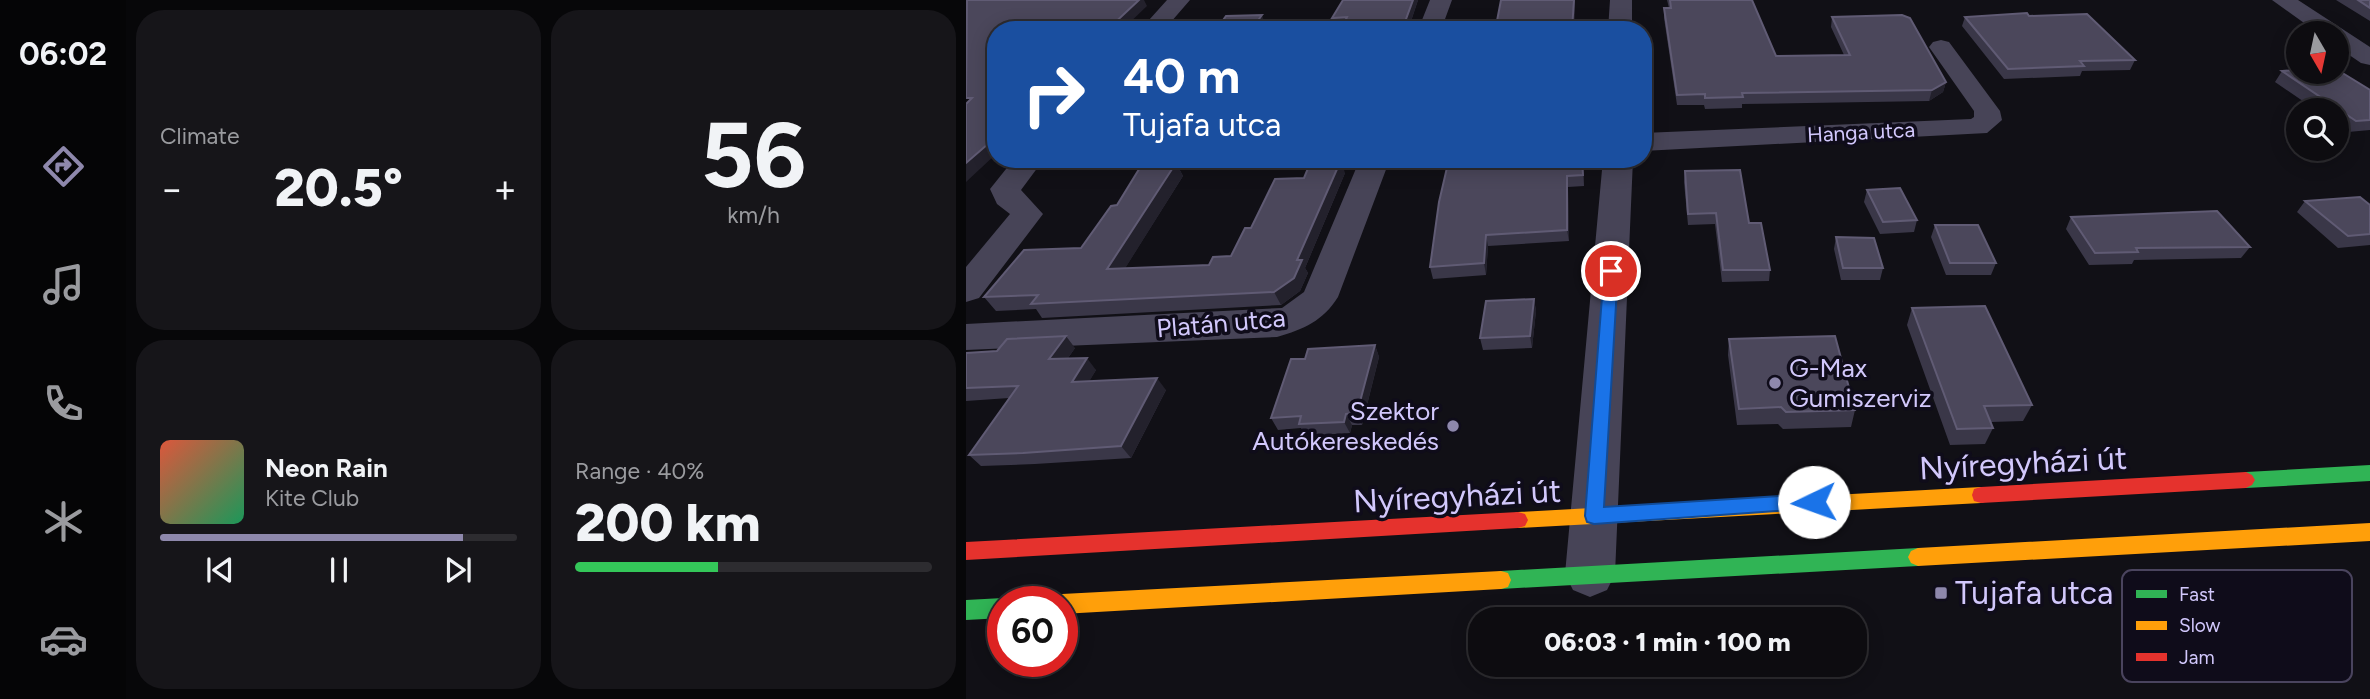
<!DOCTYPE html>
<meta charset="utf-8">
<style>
:root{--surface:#0d0c10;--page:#161519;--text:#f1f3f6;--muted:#9a9b9f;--line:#2d2c30;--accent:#8e88ac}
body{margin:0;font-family:Figtree,sans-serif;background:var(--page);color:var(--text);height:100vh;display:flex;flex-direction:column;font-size:26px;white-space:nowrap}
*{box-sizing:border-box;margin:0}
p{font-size:23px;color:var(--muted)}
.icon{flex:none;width:38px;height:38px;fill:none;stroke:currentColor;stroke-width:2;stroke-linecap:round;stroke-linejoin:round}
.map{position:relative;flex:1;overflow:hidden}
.drawer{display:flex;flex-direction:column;gap:10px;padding:10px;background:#070709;width:840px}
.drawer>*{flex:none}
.hud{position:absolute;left:21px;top:21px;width:665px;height:147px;border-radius:28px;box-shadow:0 4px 18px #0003,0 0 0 2px var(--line);background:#1a4fa0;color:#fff;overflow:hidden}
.needle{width:46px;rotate:171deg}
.controls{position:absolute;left:1320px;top:21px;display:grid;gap:14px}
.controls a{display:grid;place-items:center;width:63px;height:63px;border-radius:50%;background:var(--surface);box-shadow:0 4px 18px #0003,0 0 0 2px var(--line);font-size:35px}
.speed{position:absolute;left:21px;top:586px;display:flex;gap:14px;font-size:35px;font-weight:700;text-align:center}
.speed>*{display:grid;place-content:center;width:91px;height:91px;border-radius:50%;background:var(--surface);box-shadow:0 4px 18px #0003,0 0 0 2px var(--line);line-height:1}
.speed .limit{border:10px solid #d22;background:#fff;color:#111}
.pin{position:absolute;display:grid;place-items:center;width:60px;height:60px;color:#fff;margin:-30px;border:4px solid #fff;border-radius:50%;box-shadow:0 2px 7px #0007}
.me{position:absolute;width:77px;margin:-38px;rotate:267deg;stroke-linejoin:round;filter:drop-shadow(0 0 5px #0008)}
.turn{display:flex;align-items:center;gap:24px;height:147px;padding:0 21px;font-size:32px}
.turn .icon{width:91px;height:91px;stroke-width:2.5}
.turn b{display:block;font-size:49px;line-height:60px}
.big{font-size:52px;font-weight:800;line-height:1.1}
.drawer .widget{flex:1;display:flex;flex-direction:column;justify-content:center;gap:10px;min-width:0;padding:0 24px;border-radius:28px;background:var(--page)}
.drawer .dial{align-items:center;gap:0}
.dial b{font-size:91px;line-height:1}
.song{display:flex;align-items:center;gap:21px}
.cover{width:84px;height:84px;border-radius:10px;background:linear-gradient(135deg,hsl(10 70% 55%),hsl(150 70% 35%))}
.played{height:7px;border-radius:4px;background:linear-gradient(90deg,var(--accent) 85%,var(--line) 85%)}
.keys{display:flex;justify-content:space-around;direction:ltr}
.heat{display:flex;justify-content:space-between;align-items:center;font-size:38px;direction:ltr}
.charge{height:10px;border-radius:5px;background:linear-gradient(90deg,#34c759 40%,var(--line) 0)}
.drawer .tiles{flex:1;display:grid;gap:10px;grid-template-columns:repeat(2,1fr)}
.trip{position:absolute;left:502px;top:607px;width:399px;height:70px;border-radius:28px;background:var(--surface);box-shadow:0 4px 18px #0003,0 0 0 2px var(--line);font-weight:800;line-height:70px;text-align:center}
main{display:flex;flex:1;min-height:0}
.dock{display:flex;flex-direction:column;width:126px;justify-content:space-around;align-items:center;background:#050506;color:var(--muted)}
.dock .icon{width:49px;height:49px}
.dock .selected{color:var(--accent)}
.dock b{font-size:32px;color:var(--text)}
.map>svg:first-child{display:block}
</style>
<main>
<nav class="dock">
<b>06:02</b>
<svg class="icon selected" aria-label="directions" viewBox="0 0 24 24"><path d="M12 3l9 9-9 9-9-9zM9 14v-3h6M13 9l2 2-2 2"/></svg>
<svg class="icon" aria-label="music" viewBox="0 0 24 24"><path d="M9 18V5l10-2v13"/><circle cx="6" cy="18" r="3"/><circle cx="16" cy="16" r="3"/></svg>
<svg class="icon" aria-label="phone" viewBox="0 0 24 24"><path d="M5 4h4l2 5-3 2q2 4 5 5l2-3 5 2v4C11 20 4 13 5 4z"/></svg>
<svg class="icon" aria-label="climate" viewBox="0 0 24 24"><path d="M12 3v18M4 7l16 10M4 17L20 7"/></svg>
<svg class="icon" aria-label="car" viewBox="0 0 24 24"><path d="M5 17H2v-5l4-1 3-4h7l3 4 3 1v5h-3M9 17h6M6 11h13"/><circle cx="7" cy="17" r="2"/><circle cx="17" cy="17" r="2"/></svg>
</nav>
<section class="drawer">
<div class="tiles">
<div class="widget"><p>Climate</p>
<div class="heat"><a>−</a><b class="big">20.5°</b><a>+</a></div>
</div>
<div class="widget dial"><b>56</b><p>km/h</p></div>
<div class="widget">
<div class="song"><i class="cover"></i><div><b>Neon Rain</b><p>Kite Club</p></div></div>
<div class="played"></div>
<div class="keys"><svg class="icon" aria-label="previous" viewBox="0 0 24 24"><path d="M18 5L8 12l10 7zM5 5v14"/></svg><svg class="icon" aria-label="pause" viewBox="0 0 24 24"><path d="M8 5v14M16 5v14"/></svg><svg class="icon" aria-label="next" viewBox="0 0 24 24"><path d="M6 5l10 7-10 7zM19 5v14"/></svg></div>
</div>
<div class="widget"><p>Range · 40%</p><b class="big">200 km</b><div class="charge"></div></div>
</div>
</section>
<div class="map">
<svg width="1404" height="699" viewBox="0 0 1404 699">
<rect width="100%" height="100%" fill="#111016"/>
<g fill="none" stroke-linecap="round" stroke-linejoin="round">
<path fill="#474457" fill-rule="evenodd" d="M201 0H224L198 30H174Z
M464 0H486L475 30H452Z
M644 0H666V30H642Z
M1306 0H1332L1404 47V65L1395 63 1370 46V33H1352Z
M975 40 983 42 1034 111 1036 120 1021 133 677 151V133L1005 119 1008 117V111L963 47 967 42Z
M48 159H78L55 190 77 214 13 298 0 302V267L44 214 31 204 24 189Z
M394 159H424L372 297C357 321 338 329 311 337L0 350V324L316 308 338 292Z
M637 159H667L649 574 641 590 624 597 607 590 599 574Z"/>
<path fill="#30b455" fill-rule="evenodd" d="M1404 465V481L1280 488 1274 485 1271 480 1274 475 1280 472Z
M952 548 959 551 962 557 959 563 952 566 535 589 528 587 525 580 528 573 535 571Z
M37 598 45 602H37V618L0 620V600Z"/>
<path fill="#ff9f0a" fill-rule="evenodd" d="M1015 487 1022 489 1024 495 1022 501 1015 503 552 528 545 526 542 520 545 514 552 512Z
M1404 523V541L952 566 945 563 942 557 945 551 952 548Z
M535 571 542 573 545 580 542 587 535 589 96 614V602H86L89 597 96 594Z"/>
<path fill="#e5322d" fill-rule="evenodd" d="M1280 472 1286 475 1289 480 1286 485 1280 488 1015 503 1008 501 1006 495 1008 489 1015 487Z
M552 512 559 514 562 520 559 526 552 528 0 560V542Z"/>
</g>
<path fill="#3a3748" d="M377 0H452L442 30 369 27 366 18Z
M535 0H609L608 30H530V26Z
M701 0H786L810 56 878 55 865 27 866 17 980 82 977 92 963 101 776 104V108L739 109 738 105H711L698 18V8H703Z
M1370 0H1404V21Z
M1063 16 1169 60 1164 70 1116 71 1114 76 1038 79 996 26 999 17Z
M1316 71 1404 90V130L1382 132 1370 124V110H1350L1309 82Z
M483 159H617L618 186 602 187 603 241 522 246 520 275 467 279 464 267Z
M210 163 217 176 159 268 243 265 265 256 285 228 338 178 379 173 339 268 342 273 334 291 315 305 76 318 70 309 30 311 18 297 115 248 151 205Z
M719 171 783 223 804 270 803 281 756 282 749 224 722 225 718 182Z
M901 190 951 220 948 232 914 234 898 202Z
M1339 201 1404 205V245L1372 248 1331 212Z
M1105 217 1284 247 1275 258 1168 260 1166 264 1123 265 1100 229Z
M969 225 1030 263 1025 275H980L965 237Z
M870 237 917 268 914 280H875L868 249Z
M568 299 570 311 566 348 517 350 514 338Z
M946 308 1066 405 1057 421 1025 422 1027 428 1019 444 984 445 941 325Z
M763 339 889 410 885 427 817 429 812 424 771 425 762 355Z
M409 345 413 357 396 425H386L384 433 339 436 335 428 312 430 305 418Z
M109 348 102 358 130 370 123 381 200 390 165 458 69 464 15 466 3 455 43 398 0 401V353Z"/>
<path fill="#23212c" d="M173 0H178L181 6 156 30H141Z
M447 0H452L442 30H436Z
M608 0H609L608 30H606Z
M296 15 299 24 295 30H285Z
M980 82 977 92 963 101 966 90Z
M30 137V154L0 182V163Z
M375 160 379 173 339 268 342 273 334 291 315 305 308 292 331 260Z
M210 163 217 176 150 283 141 269Z
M601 176 602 187 603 241 601 230Z
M520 235 522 246 520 275 518 263Z
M568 299 570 311 566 348 564 336Z
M100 336 109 348 93 371 83 359Z
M409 345 413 357 396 425 391 413Z
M121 358 130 370 116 394 106 382Z
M191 378 200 390 165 458 155 446Z
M380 414 386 425 384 433 378 422Z"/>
<path fill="#4b475b" stroke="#605b74" stroke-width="2" d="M1 0H173L141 30H30V137L0 163V104L6 98H0Z
M377 0H447L436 30H375L381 17 366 18Z
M535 0H608L606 30H547L548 26H530Z
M704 0H786L810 56 884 55 866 17 936 15 944 18 980 82 966 90 776 93 777 97 739 98V94L711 95 698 8H705Z
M1392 0H1404V8Z
M1061 13 1063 16 1121 14 1169 60 1114 61 1118 66 1042 69 999 17Z
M296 15 285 30H250L260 16Z
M1370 69 1404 90V120L1390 121 1316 71 1332 70V72H1370Z
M483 159H616L617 175 601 176V230L520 235 518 263 464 267 473 202Z
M375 160 331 260H336L328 278 308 292 65 304 72 295 18 297 58 250 115 248 145 206 151 205 175 166 210 163 141 269 243 265 247 257 265 256 279 228H285L309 179 338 178 345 161Z
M774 170 783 223H795L804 270H757L750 213 722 214 719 171Z
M934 188 951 220 917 222 901 190Z
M1394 197 1404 205V234L1382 236 1339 201Z
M1251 211 1284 247 1170 248 1172 252 1129 253 1105 217Z
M969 225H1012L1030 263H984Z
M870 237 908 238 917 268H877Z
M568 299 564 336 514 338 520 301Z
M1019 306 1066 405 1018 406 1027 428 991 429 946 308Z
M100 336 83 359 121 358 106 382 191 378 155 446 57 453 3 455 52 386 0 388V353L31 351 41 339Z
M869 336 889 410 820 412 815 407 773 409 763 339Z
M409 345 391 413 380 414 378 422 333 424 335 416 305 418 325 359H339L342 349Z"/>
<path fill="#1a73e8" stroke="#114b97" stroke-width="2" d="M645 266 652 271 638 507 848 494 854 496 857 502 854 508 628 524 621 522 619 516 638 271Z"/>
<g fill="#8e88ac" stroke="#0f0c1a" stroke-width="2.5">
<circle cx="809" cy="383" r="7"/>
<circle cx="487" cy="426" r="7"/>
<rect x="968" y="586" width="14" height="14" rx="3.5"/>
</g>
<g text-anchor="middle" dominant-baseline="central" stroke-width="7" stroke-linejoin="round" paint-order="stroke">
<g font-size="21" fill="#d2c8fc" stroke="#0f0c1a">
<text transform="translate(895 132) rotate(-3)">Hanga utca</text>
</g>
<g font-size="26" fill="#d2c8fc" stroke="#0f0c1a">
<text transform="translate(255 323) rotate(-5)">Platán utca</text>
</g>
<g font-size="26" fill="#d2c8fc" stroke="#0f0c1a" text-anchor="start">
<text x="823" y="368">G-Max<tspan x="823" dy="30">Gumiszerviz</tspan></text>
<text x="473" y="411" text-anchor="end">Szektor<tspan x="473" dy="30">Autókereskedés</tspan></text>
</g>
<g font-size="32" fill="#d2c8fc" stroke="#0f0c1a">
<text transform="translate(1057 463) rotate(-3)">Nyíregyházi út</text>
<text transform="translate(491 496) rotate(-3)">Nyíregyházi út</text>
</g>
<g font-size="32" fill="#d2c8fc" stroke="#0f0c1a" text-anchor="start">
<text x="989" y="593">Tujafa utca</text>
</g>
</g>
<rect x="1156" y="570" width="230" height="112" rx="10" fill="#0f0c1a" stroke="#4a445e" stroke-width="2"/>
<rect x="1170" y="590" width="31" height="8" fill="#30b455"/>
<rect x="1170" y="621" width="31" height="9" fill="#ff9f0a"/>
<rect x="1170" y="653" width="31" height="8" fill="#e5322d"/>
<g font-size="19" fill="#d2c8fc">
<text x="1213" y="601">Fast</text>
<text x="1213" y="632">Slow</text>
<text x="1213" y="664">Jam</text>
</g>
</svg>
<div class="controls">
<a><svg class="needle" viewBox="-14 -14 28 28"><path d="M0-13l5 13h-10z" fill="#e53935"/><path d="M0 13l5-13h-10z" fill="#9a9b9f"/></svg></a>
<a><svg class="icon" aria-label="search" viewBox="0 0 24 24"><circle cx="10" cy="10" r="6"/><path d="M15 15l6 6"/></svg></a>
</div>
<div class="speed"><div class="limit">60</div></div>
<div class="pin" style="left:645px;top:271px;background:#d93025"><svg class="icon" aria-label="arrive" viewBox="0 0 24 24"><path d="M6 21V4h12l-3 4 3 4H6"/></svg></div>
<svg class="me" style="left:848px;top:502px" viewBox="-20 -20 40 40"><circle r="19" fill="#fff"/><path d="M0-13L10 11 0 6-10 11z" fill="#1a73e8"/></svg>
<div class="trip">06:03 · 1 min · 100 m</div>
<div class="hud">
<div class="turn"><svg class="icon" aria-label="right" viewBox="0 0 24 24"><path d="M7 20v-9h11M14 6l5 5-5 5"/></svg><div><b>40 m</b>Tujafa utca</div></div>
</div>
</div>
</main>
